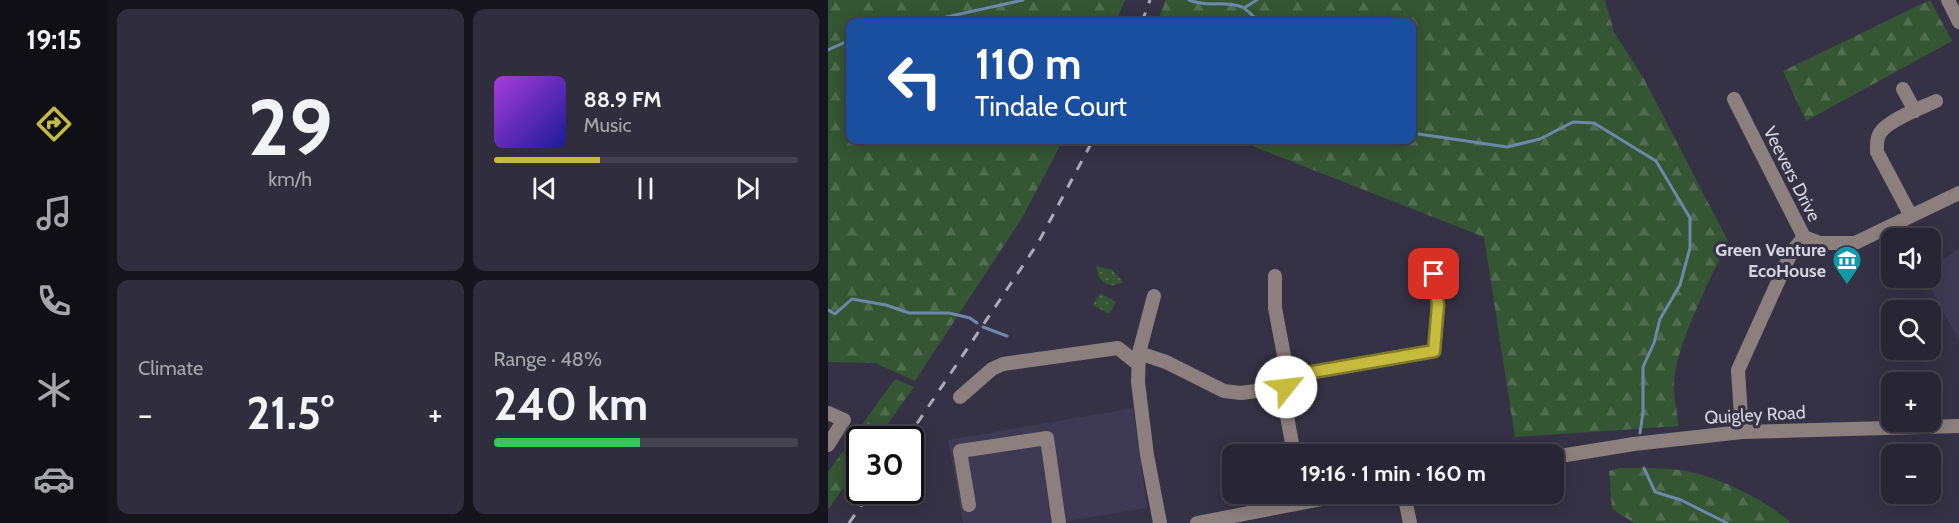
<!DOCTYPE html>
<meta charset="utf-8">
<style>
:root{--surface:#282634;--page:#302e3c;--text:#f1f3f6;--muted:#a5a5ac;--line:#44434f;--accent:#c5bc3d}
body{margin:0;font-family:Cabin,sans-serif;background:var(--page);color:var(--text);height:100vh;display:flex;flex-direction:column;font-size:22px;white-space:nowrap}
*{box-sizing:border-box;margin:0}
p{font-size:20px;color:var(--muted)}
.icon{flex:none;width:33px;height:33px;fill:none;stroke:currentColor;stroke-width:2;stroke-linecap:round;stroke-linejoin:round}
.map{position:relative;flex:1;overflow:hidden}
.details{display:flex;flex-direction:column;gap:9px;padding:9px;background:#16151d;width:720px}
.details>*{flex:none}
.guide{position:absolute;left:18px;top:18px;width:570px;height:126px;border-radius:12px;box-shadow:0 3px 15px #0003,0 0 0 2px var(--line);background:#1a4fa0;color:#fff;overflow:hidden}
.fabs{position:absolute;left:1053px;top:228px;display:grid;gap:12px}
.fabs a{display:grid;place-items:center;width:60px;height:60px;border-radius:12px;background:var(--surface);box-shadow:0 3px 15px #0003,0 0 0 2px var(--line);font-size:30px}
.speed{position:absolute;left:18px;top:426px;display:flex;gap:12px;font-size:30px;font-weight:700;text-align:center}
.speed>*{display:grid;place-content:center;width:78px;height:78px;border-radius:50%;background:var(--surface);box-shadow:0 3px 15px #0003,0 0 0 2px var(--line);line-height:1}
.speed .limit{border:3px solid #111;border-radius:9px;background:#fff;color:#111}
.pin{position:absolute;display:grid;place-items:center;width:51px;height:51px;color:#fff;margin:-26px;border-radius:12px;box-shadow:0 3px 9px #0006}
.me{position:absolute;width:66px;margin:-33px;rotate:61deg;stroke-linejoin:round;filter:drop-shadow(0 0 4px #0008)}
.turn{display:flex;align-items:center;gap:21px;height:126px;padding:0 30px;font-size:27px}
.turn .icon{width:78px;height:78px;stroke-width:2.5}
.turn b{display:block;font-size:42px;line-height:51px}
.big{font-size:45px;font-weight:700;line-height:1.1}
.details .tile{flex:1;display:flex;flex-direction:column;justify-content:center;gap:9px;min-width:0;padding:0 21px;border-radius:12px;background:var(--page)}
.details .dial{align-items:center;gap:0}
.dial b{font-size:78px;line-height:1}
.song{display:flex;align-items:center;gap:18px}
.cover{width:72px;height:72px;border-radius:9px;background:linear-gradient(135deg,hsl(280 70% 55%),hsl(240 70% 35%))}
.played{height:6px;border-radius:3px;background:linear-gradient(90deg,var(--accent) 35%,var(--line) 35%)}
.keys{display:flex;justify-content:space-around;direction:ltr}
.heat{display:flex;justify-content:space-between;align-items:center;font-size:33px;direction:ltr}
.charge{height:9px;border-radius:4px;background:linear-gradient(90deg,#34c759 48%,var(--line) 0)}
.details .tiles{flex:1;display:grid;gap:9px;grid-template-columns:repeat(2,1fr)}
.trip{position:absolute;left:394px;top:444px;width:342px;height:60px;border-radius:12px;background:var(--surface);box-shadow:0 3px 15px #0003,0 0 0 2px var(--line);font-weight:700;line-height:60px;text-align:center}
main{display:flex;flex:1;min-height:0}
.dock{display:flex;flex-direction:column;width:108px;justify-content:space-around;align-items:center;background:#100f15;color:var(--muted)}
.dock .icon{width:42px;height:42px}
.dock .on{color:var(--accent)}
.dock b{font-size:27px;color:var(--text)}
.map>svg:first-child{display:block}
</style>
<main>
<nav class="dock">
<b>19:15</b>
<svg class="icon on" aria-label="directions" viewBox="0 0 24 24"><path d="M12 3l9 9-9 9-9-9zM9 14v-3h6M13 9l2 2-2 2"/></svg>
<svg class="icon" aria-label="music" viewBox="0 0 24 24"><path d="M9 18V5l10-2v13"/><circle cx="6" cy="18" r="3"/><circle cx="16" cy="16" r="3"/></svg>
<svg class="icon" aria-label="phone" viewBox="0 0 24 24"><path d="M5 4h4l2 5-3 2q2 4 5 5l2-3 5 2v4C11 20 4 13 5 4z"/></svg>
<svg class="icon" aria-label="climate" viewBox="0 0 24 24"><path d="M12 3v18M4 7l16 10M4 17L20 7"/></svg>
<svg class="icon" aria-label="car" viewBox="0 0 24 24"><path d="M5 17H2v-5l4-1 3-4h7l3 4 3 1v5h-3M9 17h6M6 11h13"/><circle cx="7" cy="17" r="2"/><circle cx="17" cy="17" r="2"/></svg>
</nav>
<section class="details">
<div class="tiles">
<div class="tile dial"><b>29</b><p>km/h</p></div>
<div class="tile">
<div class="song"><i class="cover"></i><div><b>88.9 FM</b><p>Music</p></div></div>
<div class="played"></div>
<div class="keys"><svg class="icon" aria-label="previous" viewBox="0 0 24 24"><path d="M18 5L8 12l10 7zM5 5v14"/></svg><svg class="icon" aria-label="pause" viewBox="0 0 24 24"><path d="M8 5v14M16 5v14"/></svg><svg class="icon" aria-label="next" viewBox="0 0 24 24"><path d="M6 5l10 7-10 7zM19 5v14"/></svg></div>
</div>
<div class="tile"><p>Climate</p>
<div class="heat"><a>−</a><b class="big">21.5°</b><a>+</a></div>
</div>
<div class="tile"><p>Range · 48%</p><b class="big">240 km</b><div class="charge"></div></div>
</div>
</section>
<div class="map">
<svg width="1131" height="523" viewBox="0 0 1131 523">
<defs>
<pattern id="grass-dots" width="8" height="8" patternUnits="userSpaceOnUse" patternTransform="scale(1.5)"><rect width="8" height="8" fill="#345632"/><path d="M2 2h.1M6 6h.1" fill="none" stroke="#506d4f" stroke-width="1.8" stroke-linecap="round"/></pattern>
<pattern id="forest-firs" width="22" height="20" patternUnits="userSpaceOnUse" patternTransform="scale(1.5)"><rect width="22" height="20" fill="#345632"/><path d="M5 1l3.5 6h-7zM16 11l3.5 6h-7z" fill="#506d4f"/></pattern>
</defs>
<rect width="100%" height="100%" fill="#353245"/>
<path fill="#3e3a53" d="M1131 249V341L1097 278H1102L1103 266Z
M305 408 319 508 229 523H135L120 440Z"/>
<path fill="url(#grass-dots)" d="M268 266 284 270 295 282C280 290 270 282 268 266Z
M272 293 288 302 281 314 265 305Z"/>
<path fill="url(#forest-firs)" d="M0 0H297L288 22H22V140H235L194 218 87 381 47 363 0 362Z
M338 0H777L786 32 816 79 900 241C884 276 846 348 846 385 846 398 849 413 851 426L687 437 656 237 409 140H584V22H329Z
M1102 0 1124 41 978 121 955 71Z
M67 379 86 387 49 439 32 440 31 465 0 510V472Z
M791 468C811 468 832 468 852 470 885 474 939 500 963 523H806L784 509 781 471Z"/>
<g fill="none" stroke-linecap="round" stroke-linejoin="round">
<path stroke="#6e88a9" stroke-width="3" d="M361 0C381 8 395 0 414 7 420 10 426 18 432 22
M416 8 429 0
M96 22 195 0
M0 50 22 40
M584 133 679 147 712 139 745 122 766 123 828 161 862 218V248L852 285 832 319 826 343 815 367V412L812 433
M0 310 7 314 24 299 58 305 81 313H121L142 318 149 323
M155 327 179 336
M816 468 827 492 853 500 899 523"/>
<path stroke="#8b807d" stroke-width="14" d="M1120 0 1131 22
M1075 89 1087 111
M906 99 976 237 963 253 910 370 914 432
M1083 216 1049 152C1049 146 1048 139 1052 133 1060 120 1093 108 1108 101
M976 237 992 243H1027L1131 193
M447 276V308L457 361 467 377
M326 296 311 353 310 382 319 455 332 523
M311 353 338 362 396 391 413 393 458 387
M132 397 164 369 175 364 290 348 310 364
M0 413 16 420 0 445
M466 454 456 400 459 384 473 374 606 351 610 305 606 274
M726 457 806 444 914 432 1131 426
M576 494 582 523
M141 505 132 451 219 438 231 523
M369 523 520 494"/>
<path stroke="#abaab8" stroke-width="3" stroke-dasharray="10 10" stroke-linecap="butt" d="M314 22 322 0
M78 440 210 243 265 140
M21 523 44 490"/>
</g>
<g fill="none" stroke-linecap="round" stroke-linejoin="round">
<g stroke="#807a28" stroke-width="15">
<path id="route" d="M458 387 464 379 473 374 606 351 610 305 606 274"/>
</g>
<use href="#route" stroke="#c5bc3d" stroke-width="10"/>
</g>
<defs>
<g id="museum-pin" transform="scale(1.5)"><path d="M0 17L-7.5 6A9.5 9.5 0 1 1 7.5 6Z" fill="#0f9aa8" stroke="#353245"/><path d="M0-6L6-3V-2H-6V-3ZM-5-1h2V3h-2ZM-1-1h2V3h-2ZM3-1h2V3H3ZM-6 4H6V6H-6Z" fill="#fff"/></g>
</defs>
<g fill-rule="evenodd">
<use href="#museum-pin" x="1019" y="260"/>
</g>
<g text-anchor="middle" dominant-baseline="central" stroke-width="6" stroke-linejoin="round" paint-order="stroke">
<g font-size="18" fill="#d4d3df" stroke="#353245">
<text transform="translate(964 174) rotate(63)">Veevers Drive</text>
<text transform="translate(927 415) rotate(-3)">Quigley Road</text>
</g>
<g font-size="18" font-weight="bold" fill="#d4d3df" stroke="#353245" text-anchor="end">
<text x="998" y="250">Green Venture<tspan x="998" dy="21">EcoHouse</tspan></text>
</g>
</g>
</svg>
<div class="fabs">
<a><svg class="icon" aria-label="sound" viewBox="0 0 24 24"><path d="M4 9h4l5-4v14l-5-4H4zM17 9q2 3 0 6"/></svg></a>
<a><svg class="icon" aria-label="search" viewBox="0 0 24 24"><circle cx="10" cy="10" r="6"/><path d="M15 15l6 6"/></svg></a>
<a>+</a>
<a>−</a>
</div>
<div class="speed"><div class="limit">30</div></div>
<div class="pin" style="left:606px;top:274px;background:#d93025"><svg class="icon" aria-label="arrive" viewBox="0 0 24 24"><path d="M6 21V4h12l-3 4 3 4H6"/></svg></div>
<svg class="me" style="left:458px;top:387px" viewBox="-20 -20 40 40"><circle r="19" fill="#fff"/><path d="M0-13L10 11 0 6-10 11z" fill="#c5bc3d"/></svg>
<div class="trip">19:16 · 1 min · 160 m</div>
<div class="guide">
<div class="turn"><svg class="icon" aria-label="left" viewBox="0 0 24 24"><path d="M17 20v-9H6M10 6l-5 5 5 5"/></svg><div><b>110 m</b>Tindale Court</div></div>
</div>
</div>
</main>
